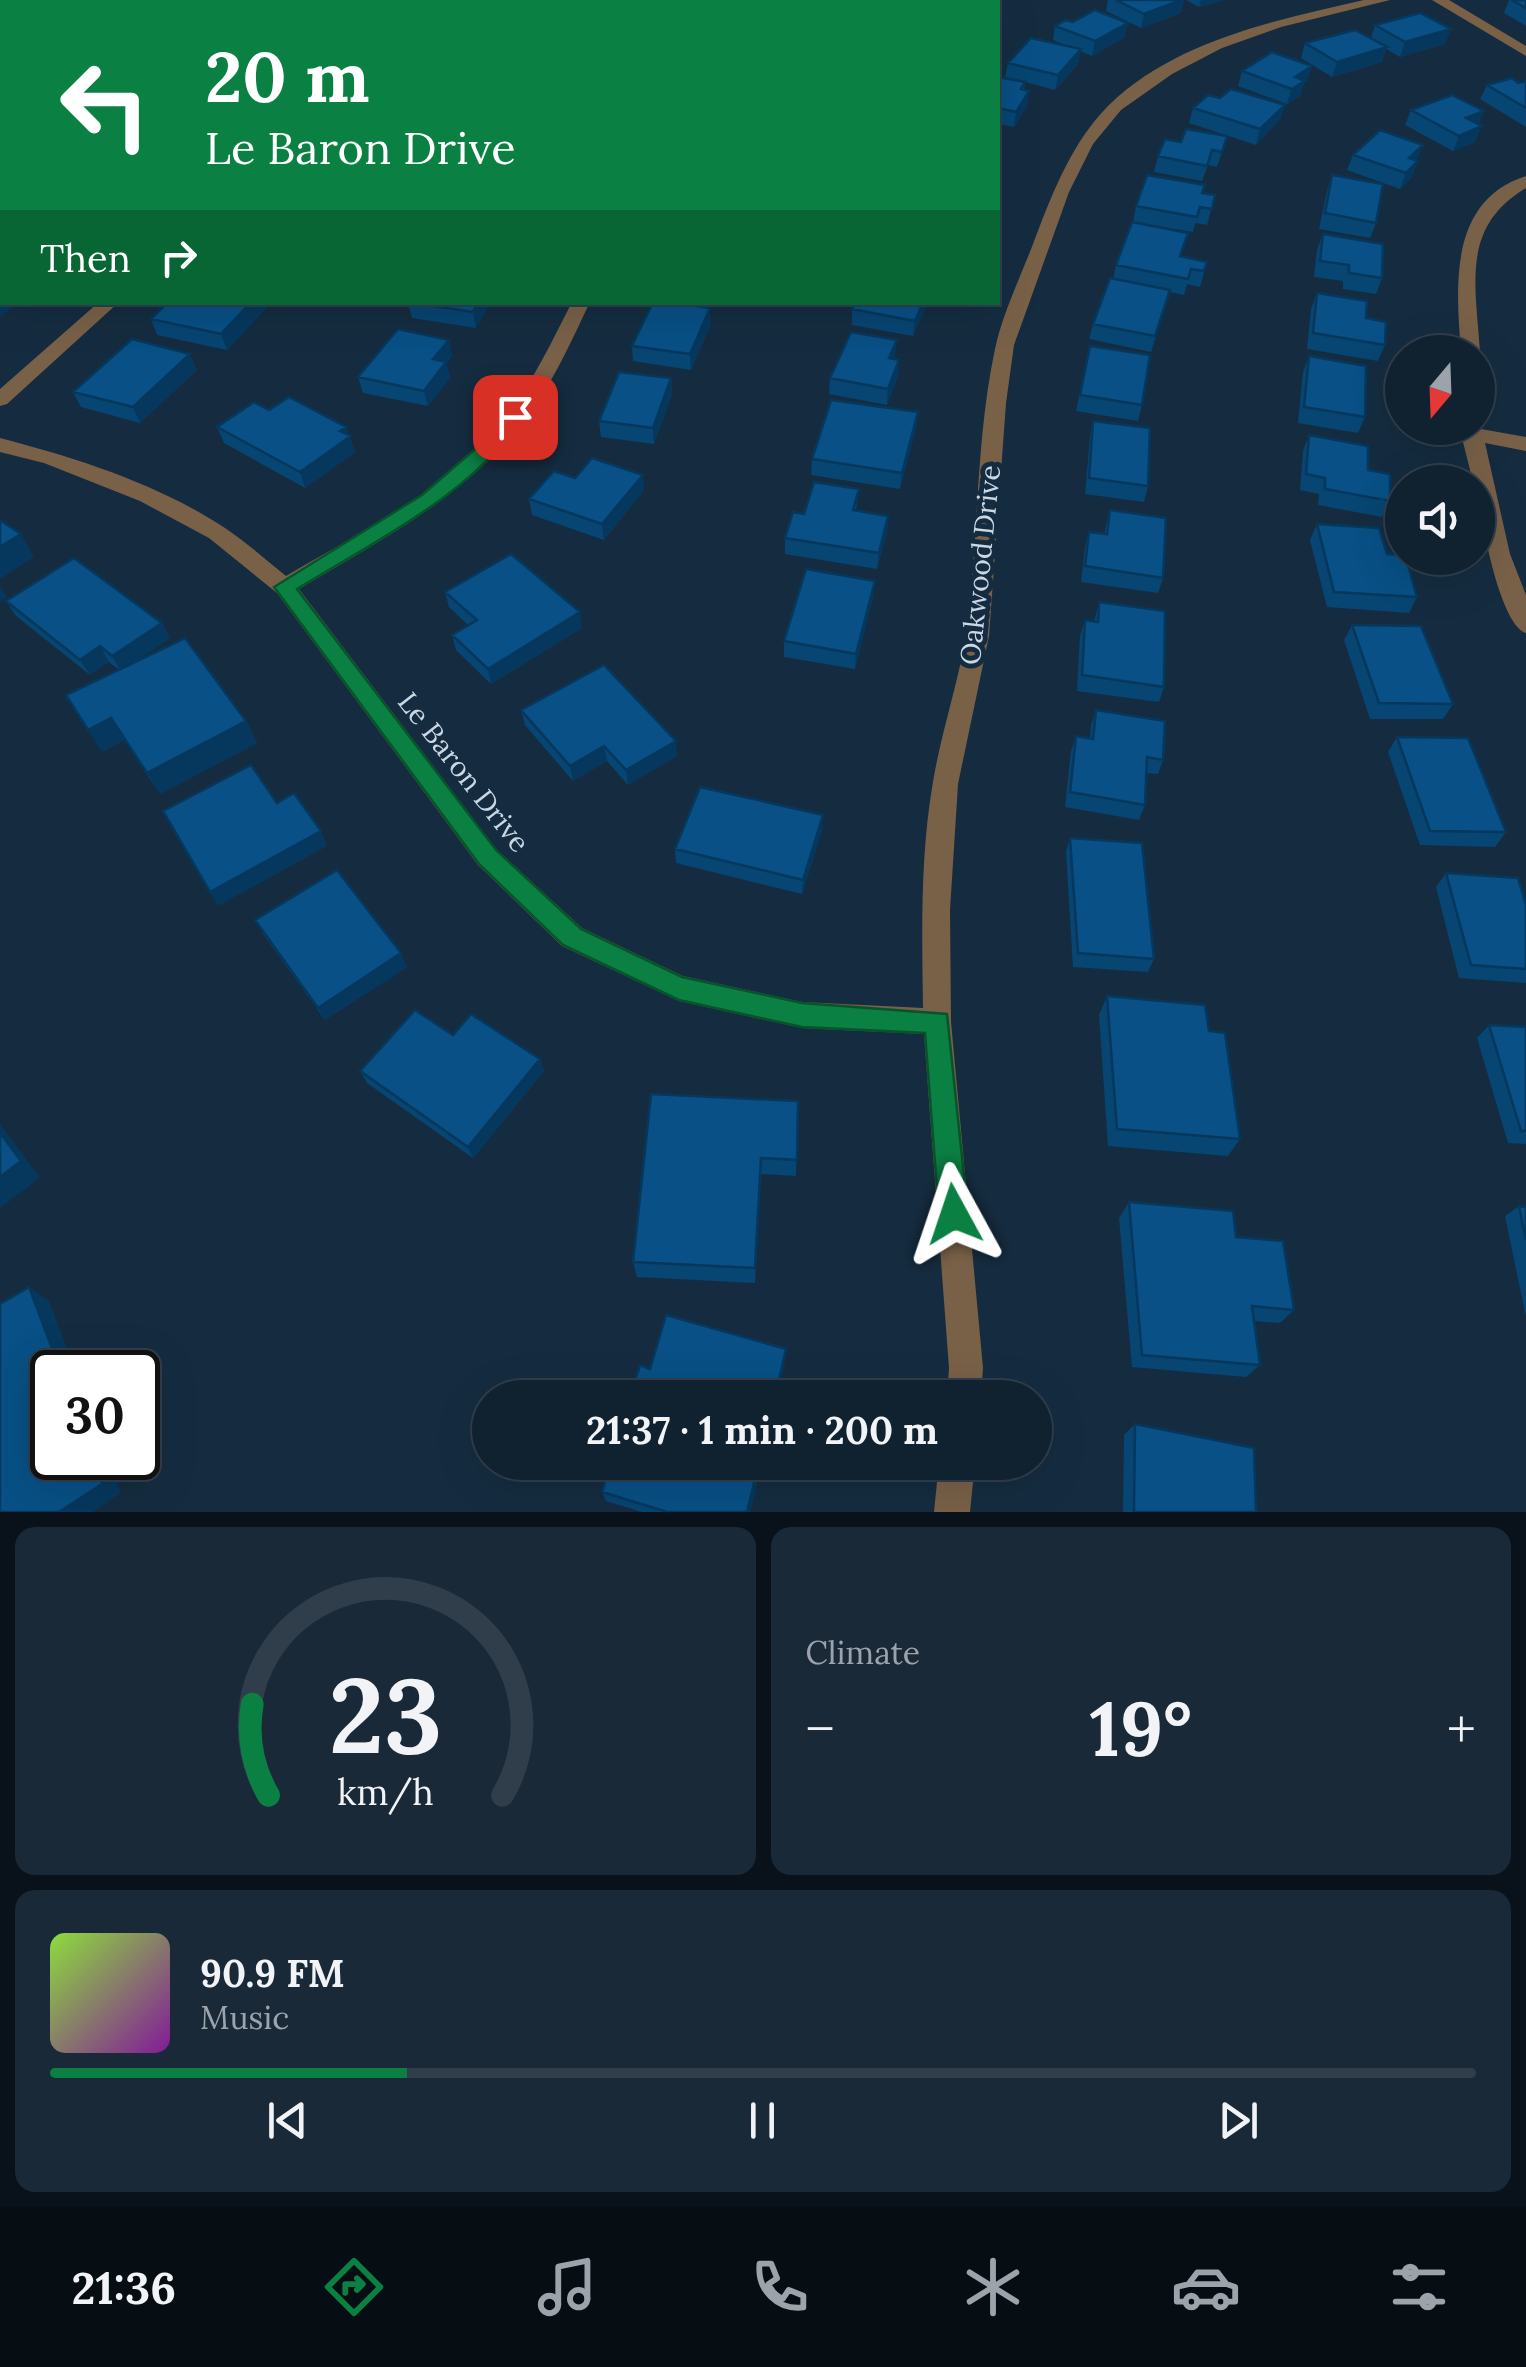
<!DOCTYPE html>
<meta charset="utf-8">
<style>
:root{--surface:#102130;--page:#192938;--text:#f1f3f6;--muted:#9ca3ab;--line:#303e4c;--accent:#0b8043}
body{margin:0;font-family:Lora,serif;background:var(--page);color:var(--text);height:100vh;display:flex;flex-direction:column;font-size:38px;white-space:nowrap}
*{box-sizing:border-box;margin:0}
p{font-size:32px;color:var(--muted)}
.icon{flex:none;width:55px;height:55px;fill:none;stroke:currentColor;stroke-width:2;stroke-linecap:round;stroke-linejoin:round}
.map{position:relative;height:1512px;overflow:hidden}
.details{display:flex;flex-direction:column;gap:15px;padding:15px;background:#09121a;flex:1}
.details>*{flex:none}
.hud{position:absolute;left:0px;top:0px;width:1000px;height:305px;box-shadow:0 10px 40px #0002,0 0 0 2px var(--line);background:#0b8043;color:#fff;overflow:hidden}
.needle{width:65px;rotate:199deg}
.controls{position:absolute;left:1385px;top:335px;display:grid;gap:20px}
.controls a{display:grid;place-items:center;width:110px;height:110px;border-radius:50%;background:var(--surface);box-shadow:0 10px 40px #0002,0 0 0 2px var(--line);font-size:50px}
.speed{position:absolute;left:30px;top:1350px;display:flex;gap:20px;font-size:50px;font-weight:700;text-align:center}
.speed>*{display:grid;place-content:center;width:130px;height:130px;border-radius:50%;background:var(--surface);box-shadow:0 10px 40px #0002,0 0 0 2px var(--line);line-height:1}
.speed .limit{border:5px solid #111;border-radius:15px;background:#fff;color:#111}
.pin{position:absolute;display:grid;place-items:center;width:85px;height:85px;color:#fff;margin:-42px;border-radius:20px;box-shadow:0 5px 15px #0006}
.me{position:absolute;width:110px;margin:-55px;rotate:355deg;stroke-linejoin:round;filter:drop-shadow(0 0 8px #0008)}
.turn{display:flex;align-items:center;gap:35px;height:210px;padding:0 40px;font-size:45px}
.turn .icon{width:130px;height:130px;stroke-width:2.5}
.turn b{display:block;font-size:70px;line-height:85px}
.then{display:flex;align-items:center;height:95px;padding:0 40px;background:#0003;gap:20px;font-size:38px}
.big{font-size:75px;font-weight:700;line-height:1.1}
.details .tile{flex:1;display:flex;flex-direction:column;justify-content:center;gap:15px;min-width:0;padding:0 35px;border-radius:20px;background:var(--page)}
.details .dial{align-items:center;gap:0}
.dial svg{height:260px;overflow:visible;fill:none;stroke:var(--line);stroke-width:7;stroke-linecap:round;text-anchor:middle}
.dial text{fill:var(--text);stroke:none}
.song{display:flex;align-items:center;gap:30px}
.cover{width:120px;height:120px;border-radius:15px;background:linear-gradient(135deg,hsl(90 70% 55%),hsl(290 70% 35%))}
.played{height:10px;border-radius:5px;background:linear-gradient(90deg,var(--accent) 25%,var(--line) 25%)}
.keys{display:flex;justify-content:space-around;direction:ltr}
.heat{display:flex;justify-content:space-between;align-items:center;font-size:55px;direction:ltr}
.details .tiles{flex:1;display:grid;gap:15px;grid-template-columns:1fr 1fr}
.tile:last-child{grid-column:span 2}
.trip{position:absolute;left:472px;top:1380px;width:580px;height:100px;border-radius:50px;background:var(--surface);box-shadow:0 10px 40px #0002,0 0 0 2px var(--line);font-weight:700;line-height:100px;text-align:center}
.menu{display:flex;height:160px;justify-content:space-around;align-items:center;background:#060d13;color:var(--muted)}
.menu .icon{width:70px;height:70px}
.menu .active{color:var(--accent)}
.menu b{font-size:45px;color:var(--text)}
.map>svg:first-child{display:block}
</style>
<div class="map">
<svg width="1526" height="1512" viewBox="0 0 1526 1512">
<rect width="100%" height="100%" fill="#152c40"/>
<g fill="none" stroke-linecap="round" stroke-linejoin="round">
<path fill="#796148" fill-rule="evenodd" d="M1364 0H1390L1281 27 1222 48 1172 74 1121 110 1093 144 1069 192 1014 345 1006 403 989 636 958 784 950 910 951 1022 983 1368 981 1398H947L949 1368 924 1034 802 1028 679 1001 562 946 478 865 277 593 209 538 140 501 44 463 0 452V438C77 458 158 484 225 528 246 542 266 560 286 576 363 531 452 488 507 415 534 380 552 341 572 302H590C569 346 549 392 517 430 459 500 376 543 299 589L496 849 582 928 683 976 802 1002 923 1008C922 934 920 856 933 782 941 733 958 684 966 635 979 540 975 443 995 349 1003 311 1023 272 1036 236 1054 189 1073 141 1109 105 1176 40 1277 20 1364 0Z
M1432 0H1449L1526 46V56Z
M2 135V145L0 146V136Z
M1526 176V188C1460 227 1476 286 1480 352H1461C1456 287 1448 201 1526 176Z
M99 302H119L7 404 0 406V389Z
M1478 423 1481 429 1526 437V451L1485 443 1510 554 1526 595V633C1499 625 1478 510 1478 482H1473L1461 434V428H1478Z
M939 1462H975L970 1512H934Z"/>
</g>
<path fill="#074572" d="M0 0H72L68 2H2V9L0 8Z
M1108 0H1184L1181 13 1141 28 1106 11Z
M1186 0H1225L1199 7Z
M1509 0H1526V26L1504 13Z
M1375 25 1445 44 1400 57 1386 49 1382 62 1332 77 1301 58 1305 43 1371 38Z
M1055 26 1125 37 1092 56 1080 51 1078 64 1055 90 1025 82 1024 90 1027 106 1014 127 999 124 998 132V77L1023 82 1005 77 1008 63 1069 47 1053 40Z
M1242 71 1307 81 1304 83 1300 96 1287 104 1238 86Z
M1526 81V127L1480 99 1487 85Z
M1193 108 1280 120 1256 145 1189 123Z
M1411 110 1484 111 1478 124 1475 142 1453 151 1405 125Z
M1227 136 1217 167 1208 165 1202 181 1154 172 1158 156 1181 142Z
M1353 155 1416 161 1412 177 1400 189 1347 170Z
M1332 175 1376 223 1370 238 1319 229 1327 191Z
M1202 193 1215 195 1207 225 1195 223 1193 232 1133 222 1136 206Z
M1323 234 1382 278 1376 294 1343 289V281L1314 277 1317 250Z
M2 237V282H0V239Z
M1181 256 1207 262 1200 287 1187 284 1184 295 1170 292 1151 352 1089 339 1093 324 1113 279 1116 265Z
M1317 293 1366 318 1385 345 1378 361 1307 349 1311 309Z
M168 302H267L268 306 227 350 157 335 151 319Z
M491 302 476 328 412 318 408 303Z
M928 302 913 336 852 325V309Z
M711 324 691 370 633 361 632 346Z
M449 340 452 356 446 362 450 378 428 406 363 393 358 377Z
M1090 346 1142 405 1138 421 1076 411Z
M895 356 894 359 898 376 887 405 829 394 830 378Z
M1309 356 1365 417 1358 433 1298 423 1303 372Z
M197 370 140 423 81 407 73 392Z
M671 378 672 394 654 444 601 437 599 421Z
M269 410 346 427 355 452 305 488 224 443 217 427Z
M918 412 916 428 900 489 811 475 812 459Z
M1093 421 1148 486 1144 502 1085 494 1090 436Z
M1309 435 1368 470 1390 501 1382 517 1318 505 1319 494 1300 490 1303 451Z
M859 489 856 510 888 516 887 531 877 569 785 554V538L804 514Z
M644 490 604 540 532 515 529 499Z
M1110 510 1163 578 1158 593 1081 582 1085 547 1089 532 1104 534Z
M1317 524 1387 554 1417 597 1409 613 1327 607 1310 540Z
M445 592 582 628 491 684 456 650 452 635 468 625 449 607Z
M873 596 855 669 784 657V641Z
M6 601 162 623 170 638 133 663 246 721 257 743 160 794 124 740 102 752 119 670 109 662 90 675 16 616Z
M1099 602 1164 687 1159 702 1077 691 1080 636 1085 620 1094 622Z
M1352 625 1453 704 1443 719H1370L1344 640Z
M521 710 677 756 628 785 607 761 573 781 525 725Z
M1096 710 1163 760 1158 774 1147 773 1145 805 1139 820 1065 807 1071 751 1076 736 1090 738 1091 725Z
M1397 737 1506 832 1495 847 1420 845 1388 752Z
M822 830 802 894 676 863 675 849Z
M1070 838 1154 959 1148 972 1073 967 1066 852Z
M1446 873 1526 905V983L1459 978 1436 887Z
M255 920 407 967 325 1020 263 934Z
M1107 996 1240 1139 1228 1156 1108 1146 1099 1015Z
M1489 1025 1526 1027V1144L1508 1143 1477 1038Z
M453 1035 540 1059 544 1071 473 1158 367 1083 360 1071Z
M798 1101 796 1176 761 1174 755 1283 637 1277 633 1262Z
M1129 1202 1236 1237 1294 1310 1280 1323 1254 1321 1260 1365 1246 1377 1132 1367 1119 1218Z
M1519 1206 1526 1207V1317L1505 1216Z
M1135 1424 1256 1512H1123L1124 1435Z
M762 1462 750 1512H642L606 1501 602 1492Z"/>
<path fill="#06385d" d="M44 0H72L68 2H40Z
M1181 0H1184L1181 13 1141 28 1144 14Z
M1201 0H1225L1199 7Z
M2 23V42L0 44V25Z
M1128 23 1125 37 1092 56 1095 41Z
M1451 29 1445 44 1400 57 1405 42Z
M1387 47 1382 62 1332 77 1337 62Z
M1081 49 1078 64 1055 90 1058 75Z
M1312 66 1307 81 1304 83 1300 96 1287 104 1295 77Z
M1029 91 1027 106 1014 127 1016 112Z
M1285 105 1280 120 1256 145 1260 129Z
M1484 111 1477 126 1466 118Z
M1482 126 1475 142 1453 151 1459 136Z
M1423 145 1417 160 1403 174 1409 158Z
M1418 161 1412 177 1400 189 1406 173Z
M2 293V302H11L13 306 0 317V295Z
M251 302H267L268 306 227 350 221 334Z
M478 302H491L476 328 473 312Z
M923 302H928L913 336 915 321Z
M710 308 711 324 691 370 690 354Z
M449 340 452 356 446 362 450 378 428 406 424 391 433 359Z
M897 340 895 356 887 374 889 358Z
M190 354 197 370 140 423 133 407Z
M899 360 898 376 887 405 888 389Z
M671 378 672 394 654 444 653 428Z
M918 412 916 428 900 489 902 473Z
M346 427 355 452 305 488 300 472 340 431Z
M643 475 644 490 604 540 602 524Z
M888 516 887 531 877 569 879 553Z
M21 534 34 557 0 579V547Z
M875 581 873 596 855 669 856 654Z
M0 586 7 597 0 602Z
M580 612 582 628 491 684 488 669Z
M162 623 170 638 121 672 112 656Z
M100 646 109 662 90 675 80 660Z
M111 718 124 740 102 752 88 730Z
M246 721 257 743 160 794 147 773Z
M676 741 677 756 628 785 626 770Z
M604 746 607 761 573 781 570 766Z
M823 815 822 830 802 894 803 880Z
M321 831 327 846 218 906 210 892Z
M401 953 407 967 325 1020 318 1008Z
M540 1059 544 1071 473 1158 468 1147Z
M0 1124 40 1178 0 1208Z
M29 1287 49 1301 76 1372H61Z
M786 1349 785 1362 777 1398H775Z
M92 1458H108L121 1493 93 1512H59Z
M759 1462H762L750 1512H747Z"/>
<path fill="#085085" stroke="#06385d" stroke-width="2.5" d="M298 0H349L346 2H295Z
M493 0H557L555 2H491Z
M684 0H740L737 2H680Z
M908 0H963L959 2H904Z
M1116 0H1181L1144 14Z
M1512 0H1526V8Z
M0 10H2V23L0 25Z
M1095 10 1128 23 1095 41 1055 26 1066 20 1073 22Z
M1420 13 1451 29 1405 42 1375 25Z
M1355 30 1387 47 1337 62 1305 43Z
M1031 38 1081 49 1058 75 1008 63Z
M1272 52 1312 66 1295 77 1305 81 1292 89 1242 71Z
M998 77 1025 82 1021 89 1029 91 1016 112 998 108Z
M1512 78 1518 83 1526 81V108L1487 85Z
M1231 89 1285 105 1260 129 1193 108 1208 95 1220 98Z
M1452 95 1484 111 1466 118 1482 126 1459 136 1411 110Z
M1186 129 1227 136 1222 152 1212 150 1207 166 1158 156 1165 139 1181 142Z
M1380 130 1423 145 1409 158 1418 161 1406 173 1353 155Z
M1147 175 1205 185 1202 193 1215 195 1212 209 1200 207 1197 217 1136 206Z
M1332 175 1383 184 1376 223 1325 213Z
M1132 222 1188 233 1180 256 1207 262 1204 271 1191 269 1188 279 1116 265Z
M1323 234 1383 244 1382 278 1349 273V265L1320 261Z
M2 237V268H0V239Z
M1110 278 1170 290 1155 336 1093 324Z
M1317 293 1367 301 1366 318 1386 322 1385 345 1313 333Z
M168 302H251L221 334 151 319Z
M409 302H478L473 312Z
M653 302H671L710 308 690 354 632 346Z
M856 302H923L915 321 852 309Z
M398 329 449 340 433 359 446 362 424 391 358 377Z
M851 332 897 340 889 358 899 360 888 389 830 378Z
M132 339 190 354 133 407 73 392Z
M1090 346 1150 355 1142 405 1080 395Z
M1309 356 1366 366 1365 417 1304 407Z
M619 372 671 378 653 428 599 421Z
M289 397 346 427 340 431 351 436 300 472 217 427 254 402 269 410Z
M831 400 918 412 902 473 812 459Z
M1093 421 1150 428 1148 486 1089 478Z
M1309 435 1368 446V470L1390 474V501L1325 489V478L1306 474Z
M592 458 643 475 602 524 529 499 554 471 575 478Z
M814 482 859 489 853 510 888 516 879 553 785 538 793 512 804 514Z
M1110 510 1166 518 1163 578 1085 566 1089 532 1107 534Z
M0 520 21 534 0 547Z
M1317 524 1379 528 1387 554 1402 555V558H1406L1417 597 1334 592Z
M511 554 580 612 488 669 452 635 477 620 445 592Z
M74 558 162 623 112 656 100 646 80 660 6 601Z
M806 569 875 581 856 654 784 641Z
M1099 602 1165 611 1164 687 1082 675 1085 620 1098 622Z
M1352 625 1421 626 1453 704 1379 703Z
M185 638 246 721 147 773 111 718 88 730 66 695Z
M604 665 676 741 626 770 604 746 570 766 521 710Z
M1096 710 1165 721 1163 760 1147 757 1145 805 1070 792 1076 736 1093 739Z
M1397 737 1468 738 1506 832 1430 831Z
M251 765 277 803 294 793 321 831 210 892 163 811Z
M700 787 823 815 803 880 675 849Z
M1070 838 1142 843 1154 959 1078 953Z
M337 870 401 953 318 1008 255 920Z
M1446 873 1518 878 1526 905V969L1471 965Z
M1107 996 1205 1005 1209 1031 1225 1033 1240 1139 1117 1129Z
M415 1010 453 1035 471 1014 540 1059 468 1147 360 1071Z
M1489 1025 1526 1027V1131H1521Z
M651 1094 798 1101 797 1160 761 1158 755 1268 633 1262Z
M0 1133 21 1161 0 1177Z
M1129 1202 1233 1211 1236 1237 1283 1241 1294 1310 1252 1306 1260 1365 1142 1355Z
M1519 1206 1526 1207V1240Z
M29 1287 61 1372H52V1458H92L102 1484 59 1512H0V1304Z
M666 1315 786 1349 775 1398H630L640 1365 650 1369Z
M1135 1424 1254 1448 1256 1512H1134Z
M611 1462H759L747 1512H667L602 1492Z"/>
<path fill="#0b8043" stroke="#07532c" stroke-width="2.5" d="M515 411 524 417C469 496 377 540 297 589L496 850 581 929 682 977 802 1003 947 1014 968 1214 964 1224 954 1229 943 1224 939 1214 925 1033 802 1027 679 1000 563 945 479 864 274 587 422 495 489 437 509 413Z"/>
<g text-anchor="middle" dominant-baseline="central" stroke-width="10" stroke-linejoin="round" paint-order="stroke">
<g font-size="28" fill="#cad8e5" stroke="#152c40">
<text transform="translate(980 565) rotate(-84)">Oakwood Drive</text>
<text transform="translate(464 772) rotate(52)">Le Baron Drive</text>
</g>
</g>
</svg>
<div class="controls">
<a><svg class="needle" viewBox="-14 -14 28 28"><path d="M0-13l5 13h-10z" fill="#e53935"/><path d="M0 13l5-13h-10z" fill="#9ca3ab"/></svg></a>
<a><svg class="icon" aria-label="sound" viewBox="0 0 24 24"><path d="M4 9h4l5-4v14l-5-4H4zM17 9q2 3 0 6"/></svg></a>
</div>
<div class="speed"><div class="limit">30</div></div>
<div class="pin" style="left:515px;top:417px;background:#d93025"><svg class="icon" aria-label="arrive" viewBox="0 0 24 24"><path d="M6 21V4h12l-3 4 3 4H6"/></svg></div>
<svg class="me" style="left:954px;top:1214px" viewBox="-20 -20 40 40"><path d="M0-17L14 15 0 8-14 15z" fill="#0b8043" stroke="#fff" stroke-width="4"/></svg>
<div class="trip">21:37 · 1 min · 200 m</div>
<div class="hud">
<div class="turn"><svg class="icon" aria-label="left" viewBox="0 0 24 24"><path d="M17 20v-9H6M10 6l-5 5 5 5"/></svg><div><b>20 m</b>Le Baron Drive</div></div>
<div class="then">Then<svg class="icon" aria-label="right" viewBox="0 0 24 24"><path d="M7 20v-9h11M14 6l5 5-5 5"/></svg></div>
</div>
</div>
<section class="details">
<div class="tiles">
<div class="tile dial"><svg viewBox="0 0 100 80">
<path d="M14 69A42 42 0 1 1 86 69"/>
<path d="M14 69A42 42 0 0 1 9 41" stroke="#0b8043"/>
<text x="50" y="56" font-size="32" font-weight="700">23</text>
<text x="50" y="72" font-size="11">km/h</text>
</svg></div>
<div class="tile"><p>Climate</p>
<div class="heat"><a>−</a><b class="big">19°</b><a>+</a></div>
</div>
<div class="tile">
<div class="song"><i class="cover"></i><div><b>90.9 FM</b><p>Music</p></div></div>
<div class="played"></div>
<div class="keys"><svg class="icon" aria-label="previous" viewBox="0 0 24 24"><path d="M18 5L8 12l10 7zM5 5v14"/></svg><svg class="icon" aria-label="pause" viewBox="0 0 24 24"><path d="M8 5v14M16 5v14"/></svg><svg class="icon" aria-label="next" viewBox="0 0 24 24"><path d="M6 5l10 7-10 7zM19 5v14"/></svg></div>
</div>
</div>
</section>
<nav class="menu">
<b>21:36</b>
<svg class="icon active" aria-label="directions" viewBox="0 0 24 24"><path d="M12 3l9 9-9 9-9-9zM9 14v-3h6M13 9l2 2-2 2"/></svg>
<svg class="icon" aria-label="music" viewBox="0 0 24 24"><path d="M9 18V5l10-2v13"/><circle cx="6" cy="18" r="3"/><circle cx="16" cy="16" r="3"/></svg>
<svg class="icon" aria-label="phone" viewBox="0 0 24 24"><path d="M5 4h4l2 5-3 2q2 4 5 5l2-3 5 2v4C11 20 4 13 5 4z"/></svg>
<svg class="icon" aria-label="climate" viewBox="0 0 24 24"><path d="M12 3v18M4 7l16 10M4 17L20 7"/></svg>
<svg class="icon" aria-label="car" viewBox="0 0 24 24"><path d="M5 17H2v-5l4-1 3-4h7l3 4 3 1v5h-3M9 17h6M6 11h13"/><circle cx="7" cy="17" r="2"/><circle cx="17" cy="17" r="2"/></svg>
<svg class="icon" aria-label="filters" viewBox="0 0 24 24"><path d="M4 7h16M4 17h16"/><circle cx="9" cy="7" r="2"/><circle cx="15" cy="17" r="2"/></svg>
</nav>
